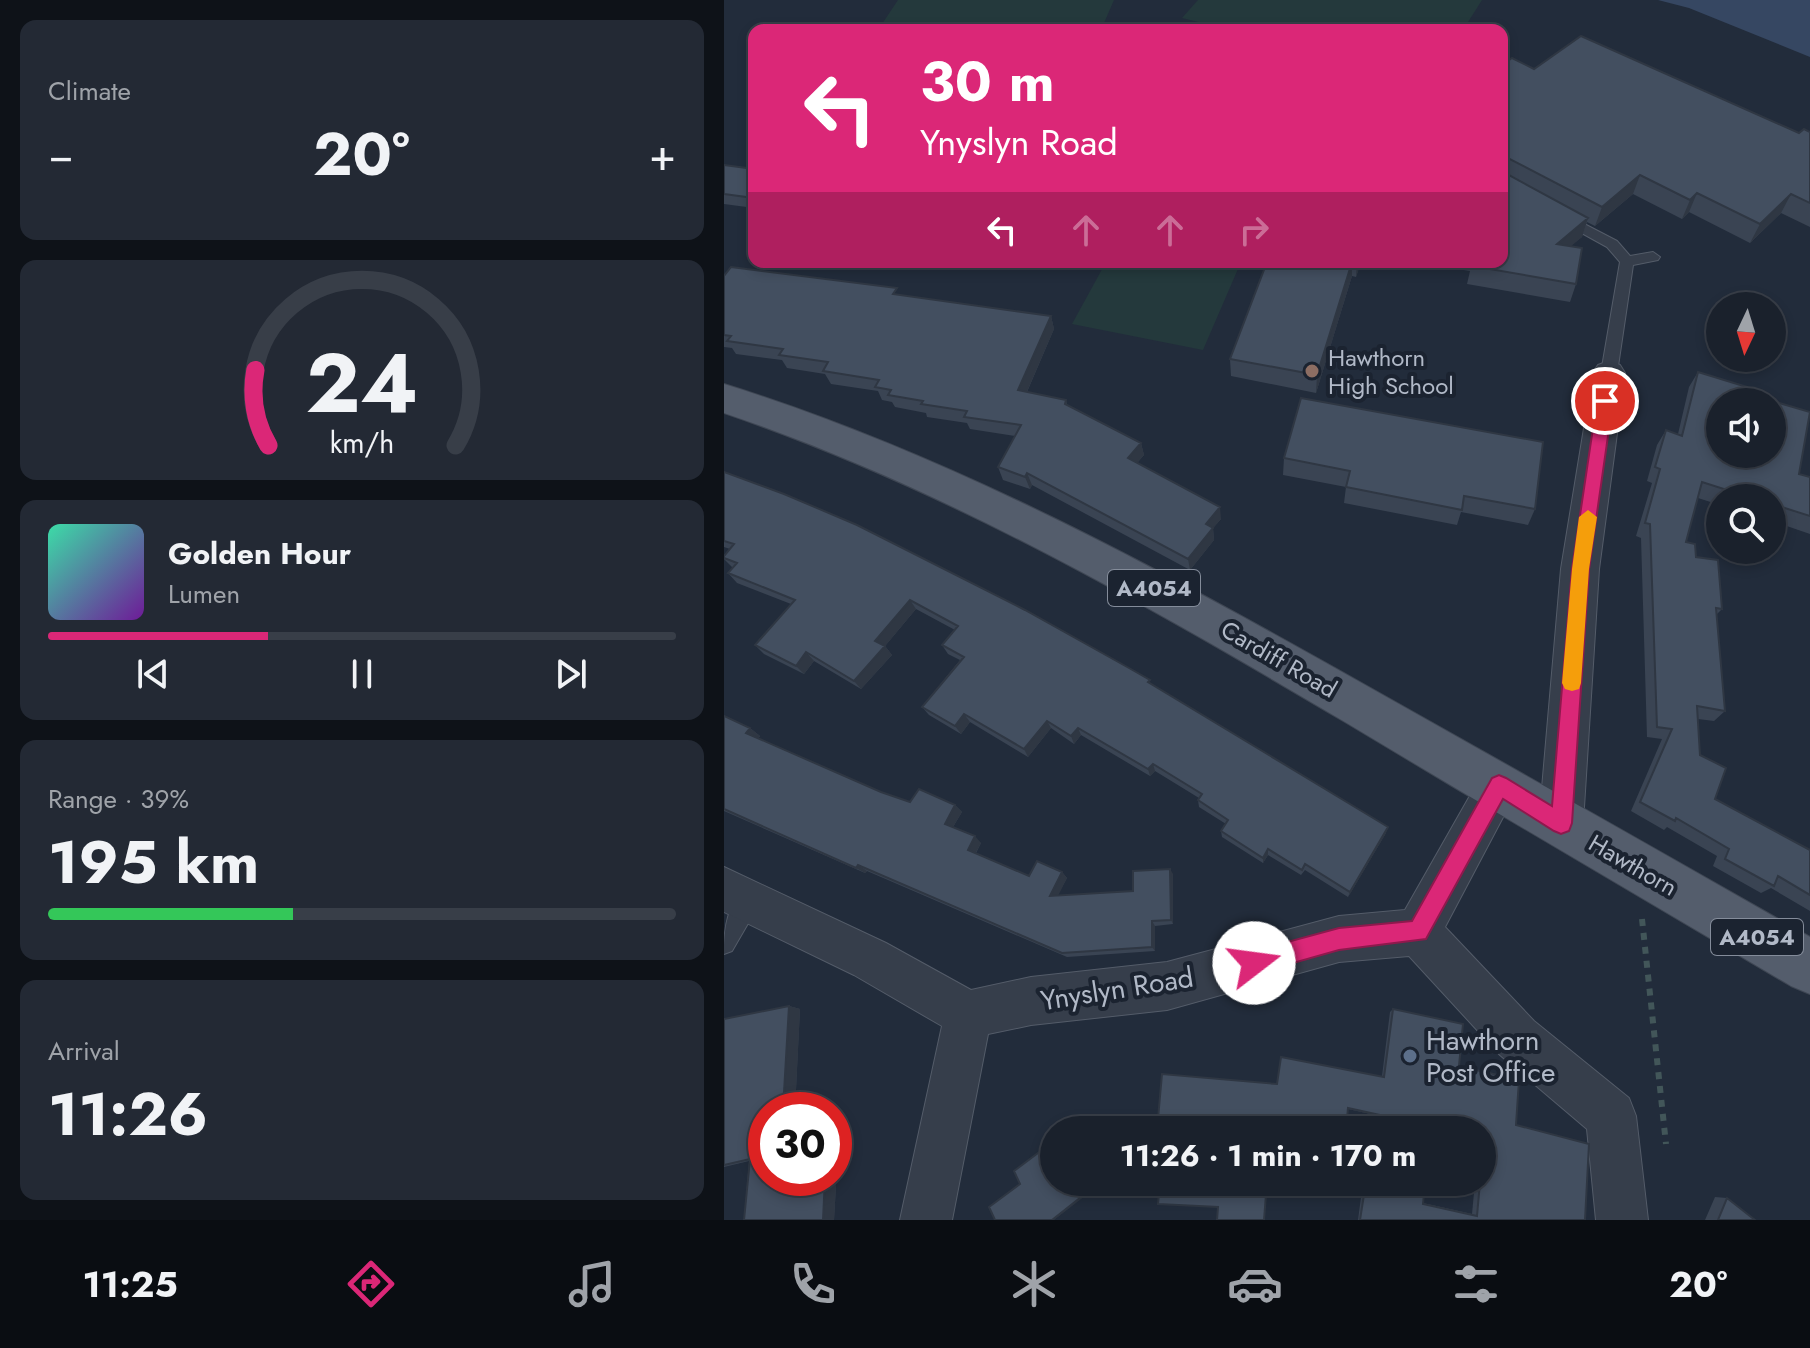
<!DOCTYPE html>
<meta charset="utf-8">
<style>
:root{--surface:#1a212c;--page:#232934;--text:#f1f3f6;--muted:#9fa3a9;--line:#383e48;--accent:#db2777}
body{margin:0;font-family:Jost,sans-serif;background:var(--page);color:var(--text);height:100vh;display:flex;flex-direction:column;font-size:30px;white-space:nowrap}
*{box-sizing:border-box;margin:0}
p{font-size:26px;color:var(--muted)}
.icon{flex:none;width:44px;height:44px;fill:none;stroke:currentColor;stroke-width:2;stroke-linecap:round;stroke-linejoin:round}
.map{position:relative;flex:1;overflow:hidden}
.panel{display:flex;flex-direction:column;gap:20px;padding:20px;background:#0e1218;width:724px}
.panel>*{flex:none}
.guide{position:absolute;left:24px;top:24px;width:760px;height:244px;border-radius:16px;box-shadow:0 4px 12px #0003,0 0 0 2px var(--line);background:#db2777;color:#fff;overflow:hidden}
.needle{width:52px;rotate:184deg}
.tools{position:absolute;left:982px;top:292px;display:grid;gap:16px}
.tools a{display:grid;place-items:center;width:80px;height:80px;border-radius:50%;background:var(--surface);box-shadow:0 4px 12px #0003,0 0 0 2px var(--line);font-size:40px}
.speed{position:absolute;left:24px;top:1092px;display:flex;gap:16px;font-size:40px;font-weight:700;text-align:center}
.speed>*{display:grid;place-content:center;width:104px;height:104px;border-radius:50%;background:var(--surface);box-shadow:0 4px 12px #0003,0 0 0 2px var(--line);line-height:1}
.speed .limit{border:12px solid #d22;background:#fff;color:#111}
.pin{position:absolute;display:grid;place-items:center;width:68px;height:68px;color:#fff;margin:-34px;border:4px solid #fff;border-radius:50%;box-shadow:0 2px 8px #0007}
.me{position:absolute;width:88px;margin:-44px;rotate:75deg;stroke-linejoin:round;filter:drop-shadow(0 0 6px #0008)}
.turn{display:flex;align-items:center;gap:28px;height:168px;padding:0 40px;font-size:36px}
.turn .icon{width:104px;height:104px;stroke-width:2.5}
.turn b{display:block;font-size:56px;line-height:68px}
.lanes{display:flex;align-items:center;height:76px;padding:0 40px;background:#0003;justify-content:center;gap:40px;direction:ltr}
.lanes .off{opacity:.35}
.big{font-size:60px;font-weight:700;line-height:1.1}
.panel .tile{flex:1;display:flex;flex-direction:column;justify-content:center;gap:12px;min-width:0;padding:0 28px;border-radius:16px;background:var(--page)}
.panel .dial{align-items:center;gap:0}
.dial svg{height:208px;overflow:visible;fill:none;stroke:var(--line);stroke-width:7;stroke-linecap:round;text-anchor:middle}
.dial text{fill:var(--text);stroke:none}
.song{display:flex;align-items:center;gap:24px}
.cover{width:96px;height:96px;border-radius:12px;background:linear-gradient(135deg,hsl(160 70% 55%),hsl(280 70% 35%))}
.played{height:8px;border-radius:4px;background:linear-gradient(90deg,var(--accent) 35%,var(--line) 35%)}
.keys{display:flex;justify-content:space-around;direction:ltr}
.heat{display:flex;justify-content:space-between;align-items:center;font-size:44px;direction:ltr}
.charge{height:12px;border-radius:6px;background:linear-gradient(90deg,#34c759 39%,var(--line) 0)}
.trip{position:absolute;left:316px;top:1116px;width:456px;height:80px;border-radius:40px;background:var(--surface);box-shadow:0 4px 12px #0003,0 0 0 2px var(--line);font-weight:700;line-height:80px;text-align:center}
.dock{display:flex;height:128px;justify-content:space-around;align-items:center;background:#0a0d12;color:var(--muted)}
.dock .icon{width:56px;height:56px}
.dock .selected{color:var(--accent)}
.dock b{font-size:36px;color:var(--text)}
main{display:flex;flex:1;min-height:0}
.map>svg:first-child{display:block}
</style>
<main>
<section class="panel">
<div class="tile"><p>Climate</p>
<div class="heat"><a>−</a><b class="big">20°</b><a>+</a></div>
</div>
<div class="tile dial"><svg viewBox="0 0 100 80">
<path d="M14 69A42 42 0 1 1 86 69"/>
<path d="M14 69A42 42 0 0 1 9 40" stroke="#db2777"/>
<text x="50" y="56" font-size="32" font-weight="700">24</text>
<text x="50" y="72" font-size="11">km/h</text>
</svg></div>
<div class="tile">
<div class="song"><i class="cover"></i><div><b>Golden Hour</b><p>Lumen</p></div></div>
<div class="played"></div>
<div class="keys"><svg class="icon" aria-label="previous" viewBox="0 0 24 24"><path d="M18 5L8 12l10 7zM5 5v14"/></svg><svg class="icon" aria-label="pause" viewBox="0 0 24 24"><path d="M8 5v14M16 5v14"/></svg><svg class="icon" aria-label="next" viewBox="0 0 24 24"><path d="M6 5l10 7-10 7zM19 5v14"/></svg></div>
</div>
<div class="tile"><p>Range · 39%</p><b class="big">195 km</b><div class="charge"></div></div>
<div class="tile"><p>Arrival</p><b class="big">11:26</b></div>
</section>
<div class="map">
<svg width="1086" height="1220" viewBox="0 0 1086 1220">
<rect width="100%" height="100%" fill="#222c3b"/>
<path fill="#24393c" d="M174 0H390L377 30H154Z
M474 0H758L739 30H507L458 18Z
M382 262H517L479 350 348 324Z"/>
<path fill="#364762" d="M934 0H1086V57L965 8Z"/>
<g fill="none" stroke-linecap="round" stroke-linejoin="round">
<g stroke="#545c69" stroke-width="2">
<path id="lane" d="M841 214 893 241 906 256 929 252 936 257 934 260 909 265 893 373 885 379 877 373 896 262 883 247 836 221V215Z
M26 890 34 893 37 901 8 951 0 954C0 931 2 900 26 890Z"/>
</g>
<g stroke="#545c69" stroke-width="2">
<path id="street" d="M885 361 896 365 901 373 875 569 859 823 852 838 837 844 822 838 815 823 837 569 869 373 874 365Z
M775 765 790 771 796 785 721 927 810 1021 905 1098 912 1116 924 1220H872L863 1129 776 1055 685 956 615 962 443 1010 307 1025 264 1034 228 1220H176L218 1026 130 975 0 912V867L162 943 247 990 307 977 443 962 615 916 681 910 760 771Z"/>
</g>
<g stroke="#3f4754" stroke-width="2">
<path id="primary" d="M0 384C228 455 435 569 643 686 791 769 938 853 1086 937V994L1067 986C918 898 769 811 621 722 421 604 221 488 0 413Z"/>
</g>
<path stroke="#425659" stroke-width="6" stroke-dasharray="7 7" stroke-linecap="butt" d="M918 919 942 1144"/>
<use href="#lane" fill="#363e4b" fill-rule="evenodd"/>
<use href="#street" fill="#363e4b" fill-rule="evenodd"/>
<use href="#primary" fill="#545d6c" fill-rule="evenodd"/>
</g>
<path fill="#3a4453" d="M778 65 810 69 1075 133 1086 132V227L1057 213 1026 243 965 212 958 219 909 194 871 226 863 222 858 237 846 246 852 284 846 302 743 284 746 271 733 269 735 262H778Z
M0 165 30 169V208L0 204Z
M543 262H637L632 277 628 276 592 393 507 376 506 359Z
M0 276 177 295 327 316 330 329 303 392 342 400 343 405 417 443 420 455 413 463 497 519 489 528 490 540 466 570 308 485 306 489 279 480 274 467 291 436 246 429 243 423 203 417 202 413 171 407 168 402 158 400 154 391 107 384 101 374 63 368 58 360 12 354 8 348 0 347Z
M974 372 1021 393 1075 474 1086 477V534L1048 521V498H996V505L974 498 962 542 972 557 998 609 992 615 1001 711 990 721 974 719 976 755 991 799 1086 850V911L1047 888 1037 893 989 866 993 856 943 827 940 830 907 811 938 739 923 737 917 538 912 536 928 483 923 481 933 445 942 430 954 434 965 387Z
M577 398 811 509 804 525 737 512 733 525 620 503 622 487 559 475 560 458Z
M0 472 427 684 662 833 624 897 581 870 577 875 544 855 539 863 498 837 497 831 502 824 475 807 474 800 475 798 431 771 426 776 357 735 350 744 327 728 304 757 246 722 237 734 205 715 198 707 236 660 224 654 218 645 231 630 192 609 161 646 168 655 137 689 90 661 80 674 40 654 31 645 67 604 13 583 4 573 9 568 0 559V556L6 549 0 547Z
M0 716 26 728 36 736 34 739 157 792 186 802 231 805 238 812 229 827 257 843 252 853 305 876 338 872 343 878 333 896 409 891 449 874V924L431 926V951L343 957 143 871 141 873 0 811Z
M65 1006 76 1009 71 1110H42V1178H110V1169L113 1168 110 1220H20L25 1161 0 1167V1019Z
M669 1009 735 1066 792 1125 861 1220H634L639 1182H664L699 1203 748 1214 751 1182H758V1130H719L624 1109 658 1076 666 1012Z
M991 1197 1003 1198 1031 1220H981Z"/>
<path fill="#2f3743" d="M916 175 909 194 871 226 878 207Z
M973 193 965 212 958 219 966 200Z
M1067 194 1057 213 1026 243 1036 224Z
M864 218 858 237 827 263 833 244Z
M628 262V276L592 393 593 375Z
M633 262H637L632 277Z
M327 316 330 329 298 403 294 390Z
M417 443 420 455 406 471 404 458Z
M303 473 308 485 306 489 301 477Z
M496 507 497 519 489 528 490 540 466 570 464 559 482 524Z
M186 600 192 609 161 646 168 655 137 689 130 681 151 641Z
M82 652 90 661 80 674 72 666Z
M240 714 246 722 237 734 231 726Z
M323 721 327 728 304 757 300 749Z
M26 728 36 736 32 741 22 733Z
M354 728 357 735 350 744 347 736Z
M429 764 431 771 426 776 424 769Z
M231 805 238 812 227 830 221 824Z
M664 827 662 833 624 897 626 892Z
M251 836 257 843 250 856 244 850Z
M544 849V855L539 863V858Z
M134 865 143 871 141 873 132 868Z
M446 869 449 874V924L447 920Z
M338 872 343 878 331 902 326 896Z
M428 921 431 926V951L428 947Z
M65 1006 76 1009 71 1110H59Z
M357 1121H361L366 1130H361Z
M113 1168 110 1220H99L101 1178H110V1169Z
M376 1182H379L330 1220H328Z"/>
<path fill="#434f60" stroke="#2f3743" stroke-width="2" fill-rule="evenodd" d="M857 36 1075 133 1080 129 1086 132V203L1067 194 1036 224 973 193 966 200 916 175 878 207 782 157 781 173 864 218 833 244 858 248 852 284 748 266V262H778V65L788 58 810 69Z
M0 165 30 169V198L0 194Z
M543 262H628L593 375 506 359Z
M7 267 173 288 169 294 327 316 294 390 342 400 341 404 417 443 404 458 496 507 482 524 489 528 464 559 303 473 301 477 274 467 297 425 240 417 243 411 197 404 199 401 164 395 167 390 151 387 155 380 99 371 104 362 55 355 59 349 3 341 7 336 0 335V276Z
M974 372 1023 387 1021 393 1086 412 1075 474 1086 477V516L1048 504V498H1028L978 482 962 542 971 544 972 557 994 560 998 609 992 608 1001 711 973 706 976 755 1002 768 991 799 1086 850V895L1054 876 1050 886 1001 859 1005 849 952 818 951 821 916 802 948 729 933 727 926 524 921 523 936 469 931 467 942 430 958 436ZM996 402H1048V454H996Z
M577 398 819 442 811 509 740 496 738 510 622 487 626 471 560 458Z
M0 472 60 494 133 525 301 610 405 668 426 680 424 682 664 827 626 892 581 864 578 870 544 849 539 858 497 831 504 820 474 800 478 794 429 764 424 769 354 728 347 736 323 721 300 749 240 714 231 726 198 707 240 657 218 645 234 626 186 600 151 641 161 646 130 681 82 652 72 666 31 645 71 600 4 573 13 563 0 558V556L10 544 0 541Z
M0 716 26 728 22 733 157 792 186 802 195 789 231 805 221 824 251 836 244 850 305 876 313 861 338 872 326 896 409 891V871L446 869 447 920 428 921V947L338 953 134 865 132 868 0 809Z
M65 1006 59 1110H42V1178H101L99 1220H20L26 1159 0 1165V1019Z
M669 1009 739 1024 735 1066 795 1080 792 1125 865 1144 861 1220H636L642 1182H663L700 1194 699 1204 753 1216 756 1182H758V1130H724L624 1108 622 1130H433L438 1074 553 1084 557 1057 660 1077Z
M357 1121 361 1130H345Z
M330 1141V1182H376L328 1220H271L265 1207 296 1184 290 1171Z
M436 1182H543L540 1220H493L494 1207 434 1204Z
M1003 1198 1031 1220H994Z"/>
<path fill="#db2777" stroke="#8e194d" stroke-width="2" d="M881 395 889 401 865 569 848 823 845 831 837 834 830 831 779 799 702 939 615 950 530 974 522 970 518 963 522 955 530 951 615 928 688 921 768 778 775 775 782 778 828 806 848 569 873 401Z"/>
<path fill="#f59e0b" d="M864 510 873 517 865 569 857 683 855 689 848 691 841 689 838 683 848 569 855 517Z"/>
<circle fill="#8d6e63" stroke="#1b2330" stroke-width="3" cx="588" cy="371" r="8"/>
<circle fill="#5c6f8a" stroke="#1b2330" stroke-width="3" cx="686" cy="1056" r="8"/>
<g text-anchor="middle" dominant-baseline="central" stroke-width="8" stroke-linejoin="round" paint-order="stroke">
<g fill="#1b2330" stroke="#848c9a" stroke-width="2">
<rect x="384" y="570" width="92" height="36" rx="6"/>
<rect x="987" y="919" width="92" height="36" rx="6"/>
</g>
<g font-size="22" font-weight="bold" fill="#b1b9c7">
<text x="430" y="588">A4054</text>
<text x="1033" y="937">A4054</text>
</g>
<g font-size="24" fill="#b1b9c7" stroke="#1b2330" text-anchor="start">
<text x="604" y="357">Hawthorn<tspan x="604" dy="28">High School</tspan></text>
</g>
<g font-size="24" fill="#b1b9c7" stroke="#1b2330">
<text transform="translate(555 659) rotate(30)">Cardiff Road</text>
<text transform="translate(909 865) rotate(30)">Hawthorn</text>
</g>
<g font-size="28" fill="#b1b9c7" stroke="#1b2330">
<text transform="translate(393 989) rotate(-9)">Ynyslyn Road</text>
</g>
<g font-size="28" fill="#b1b9c7" stroke="#1b2330" text-anchor="start">
<text x="702" y="1040">Hawthorn<tspan x="702" dy="32">Post Office</tspan></text>
</g>
</g>
</svg>
<div class="tools">
<a><svg class="needle" viewBox="-14 -14 28 28"><path d="M0-13l5 13h-10z" fill="#e53935"/><path d="M0 13l5-13h-10z" fill="#9fa3a9"/></svg></a>
<a><svg class="icon" aria-label="sound" viewBox="0 0 24 24"><path d="M4 9h4l5-4v14l-5-4H4zM17 9q2 3 0 6"/></svg></a>
<a><svg class="icon" aria-label="search" viewBox="0 0 24 24"><circle cx="10" cy="10" r="6"/><path d="M15 15l6 6"/></svg></a>
</div>
<div class="speed"><div class="limit">30</div></div>
<div class="pin" style="left:881px;top:401px;background:#d93025"><svg class="icon" aria-label="arrive" viewBox="0 0 24 24"><path d="M6 21V4h12l-3 4 3 4H6"/></svg></div>
<svg class="me" style="left:530px;top:963px" viewBox="-20 -20 40 40"><circle r="19" fill="#fff"/><path d="M0-13L10 11 0 6-10 11z" fill="#db2777"/></svg>
<div class="trip">11:26 · 1 min · 170 m</div>
<div class="guide">
<div class="turn"><svg class="icon" aria-label="left" viewBox="0 0 24 24"><path d="M17 20v-9H6M10 6l-5 5 5 5"/></svg><div><b>30 m</b>Ynyslyn Road</div></div>
<div class="lanes"><svg class="icon" aria-label="left" viewBox="0 0 24 24"><path d="M17 20v-9H6M10 6l-5 5 5 5"/></svg><svg class="icon off" aria-label="ahead" viewBox="0 0 24 24"><path d="M12 20V5M6 11l6-6 6 6"/></svg><svg class="icon off" aria-label="ahead" viewBox="0 0 24 24"><path d="M12 20V5M6 11l6-6 6 6"/></svg><svg class="icon off" aria-label="right" viewBox="0 0 24 24"><path d="M7 20v-9h11M14 6l5 5-5 5"/></svg></div>
</div>
</div>
</main>
<nav class="dock">
<b>11:25</b>
<svg class="icon selected" aria-label="directions" viewBox="0 0 24 24"><path d="M12 3l9 9-9 9-9-9zM9 14v-3h6M13 9l2 2-2 2"/></svg>
<svg class="icon" aria-label="music" viewBox="0 0 24 24"><path d="M9 18V5l10-2v13"/><circle cx="6" cy="18" r="3"/><circle cx="16" cy="16" r="3"/></svg>
<svg class="icon" aria-label="phone" viewBox="0 0 24 24"><path d="M5 4h4l2 5-3 2q2 4 5 5l2-3 5 2v4C11 20 4 13 5 4z"/></svg>
<svg class="icon" aria-label="climate" viewBox="0 0 24 24"><path d="M12 3v18M4 7l16 10M4 17L20 7"/></svg>
<svg class="icon" aria-label="car" viewBox="0 0 24 24"><path d="M5 17H2v-5l4-1 3-4h7l3 4 3 1v5h-3M9 17h6M6 11h13"/><circle cx="7" cy="17" r="2"/><circle cx="17" cy="17" r="2"/></svg>
<svg class="icon" aria-label="filters" viewBox="0 0 24 24"><path d="M4 7h16M4 17h16"/><circle cx="9" cy="7" r="2"/><circle cx="15" cy="17" r="2"/></svg>
<b>20°</b>
</nav>
